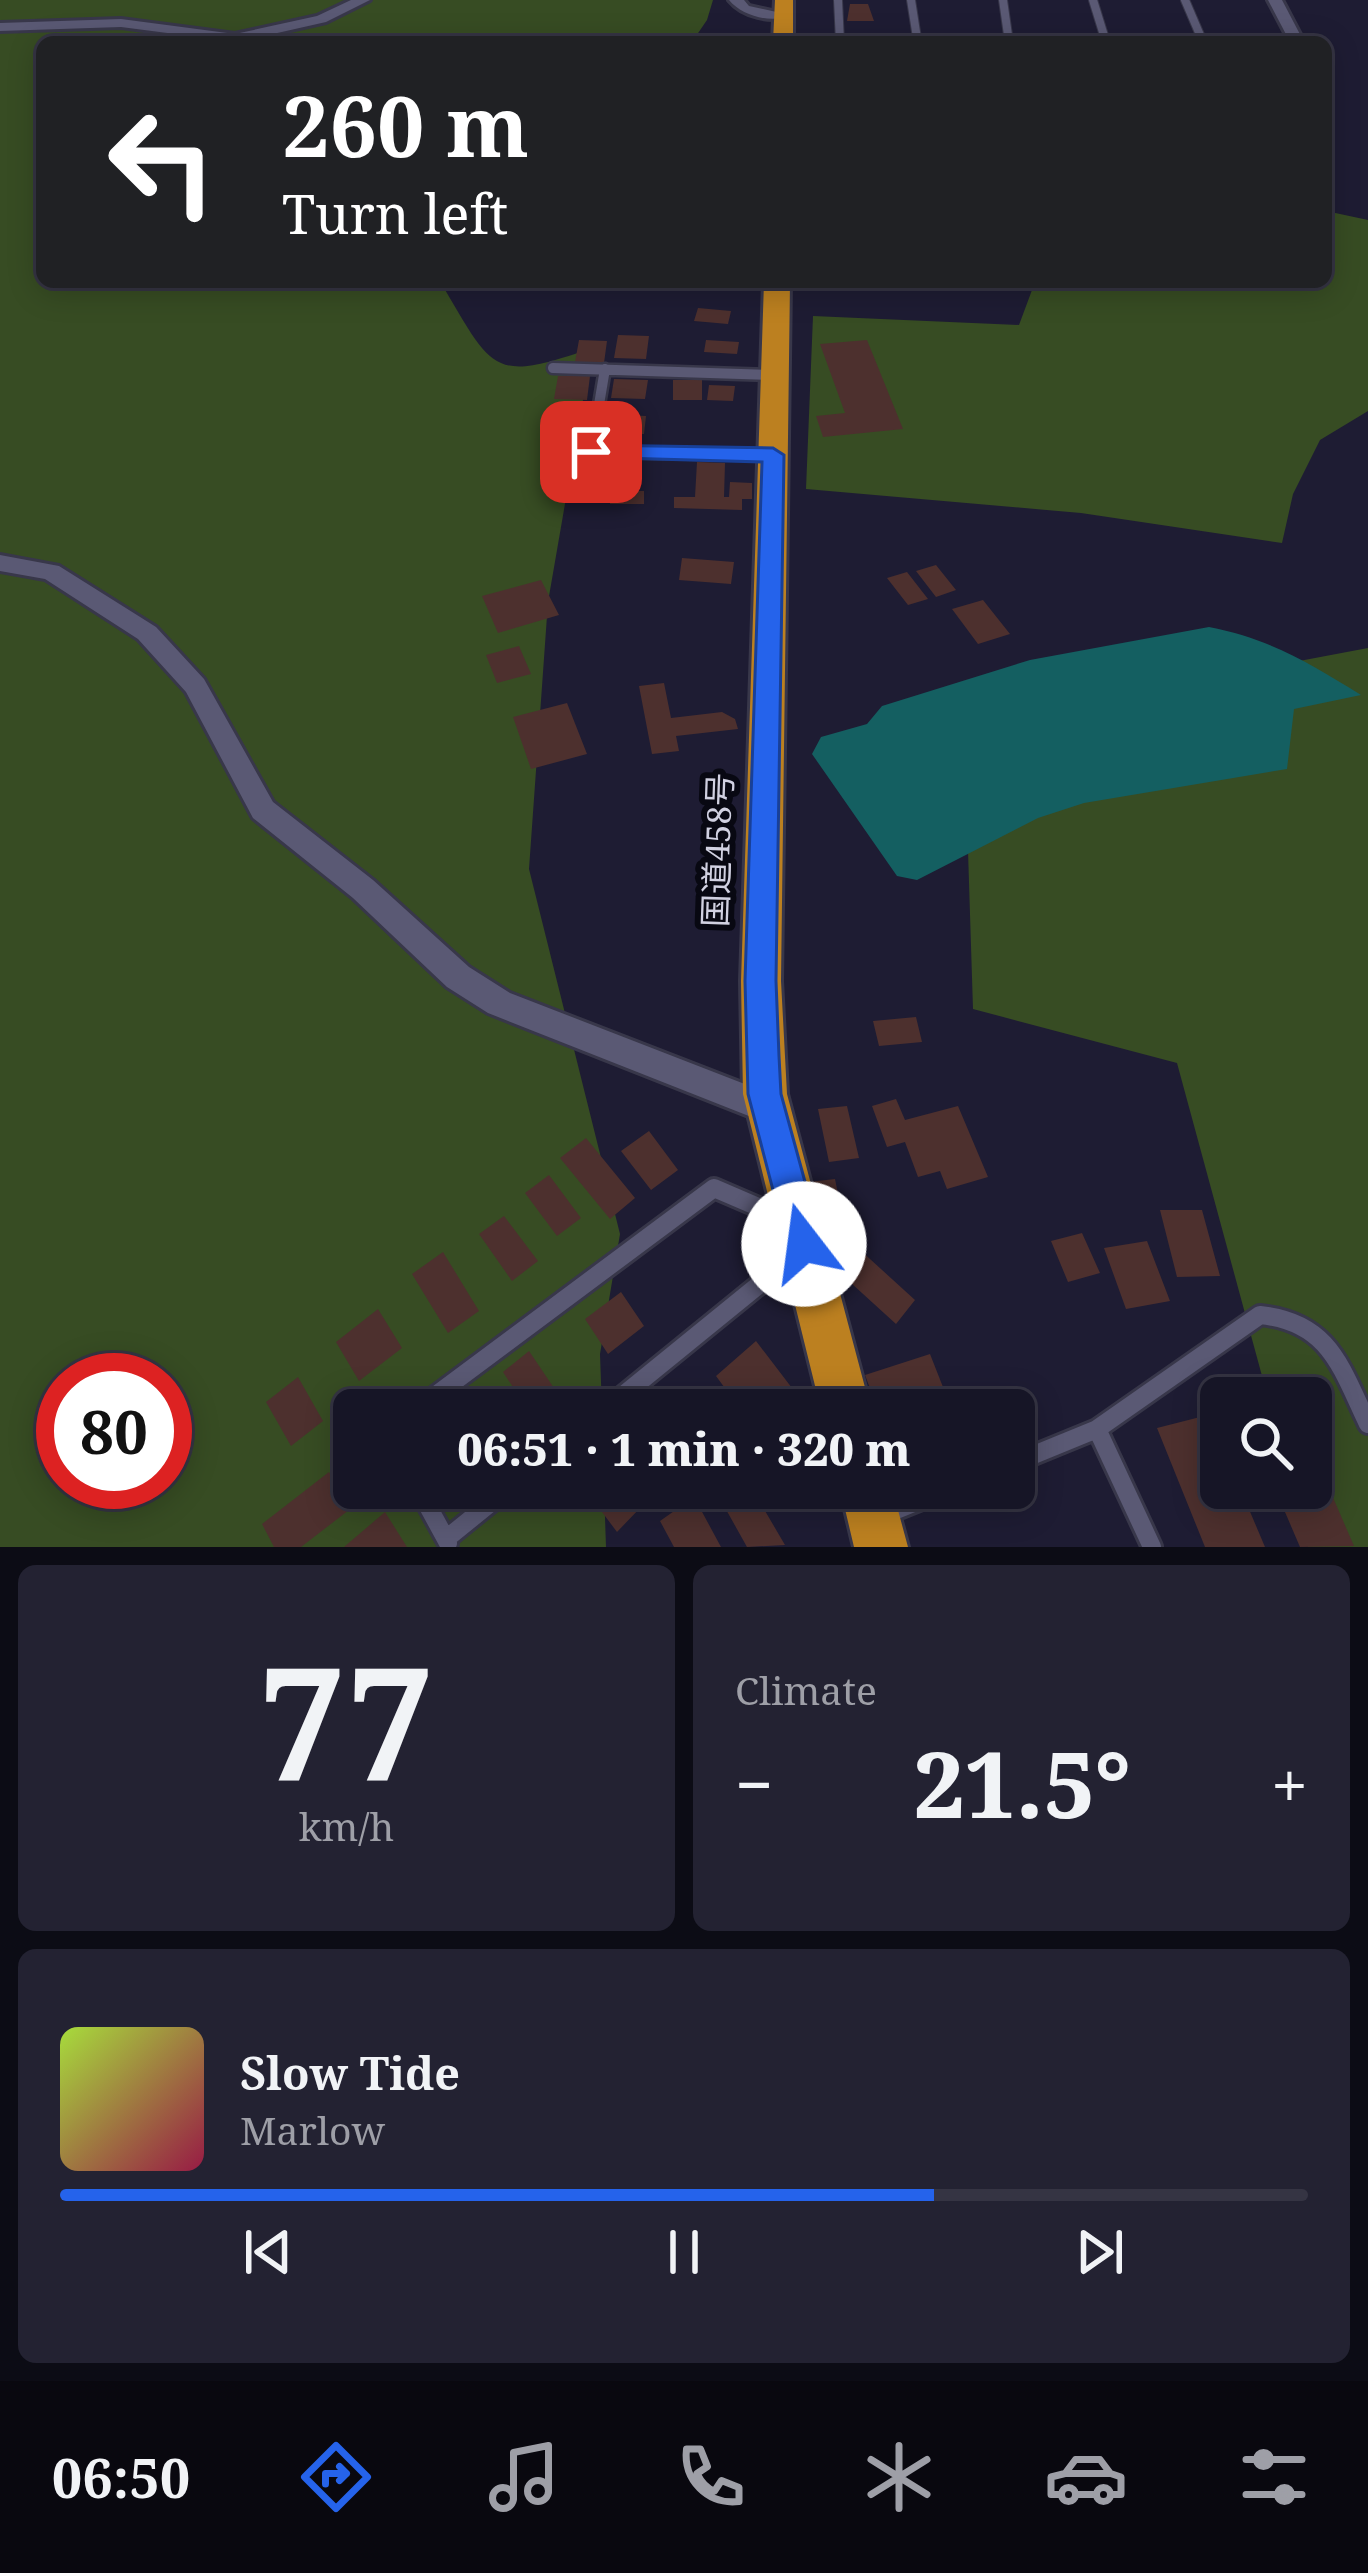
<!DOCTYPE html>
<meta charset="utf-8">
<style>
:root{--surface:#161526;--page:#232232;--text:#f1f3f6;--muted:#9e9fa7;--line:#353443;--accent:#2563eb}
body{margin:0;font-family:"Noto Serif","Noto Sans JP",serif;background:var(--page);color:var(--text);height:100vh;display:flex;flex-direction:column;font-size:45px;white-space:nowrap}
*{box-sizing:border-box;margin:0}
p{font-size:39px;color:var(--muted)}
.icon{flex:none;width:66px;height:66px;fill:none;stroke:currentColor;stroke-width:2;stroke-linecap:round;stroke-linejoin:round}
.map{position:relative;height:1547px;overflow:hidden}
.details{display:flex;flex-direction:column;gap:18px;padding:18px;background:#0c0c15;flex:1}
.details>*{flex:none}
.top-card{position:absolute;left:36px;top:36px;width:1296px;height:252px;border-radius:18px;box-shadow:0 6px 30px #0003,0 0 0 3px var(--line);background:#202124;color:#fff;overflow:hidden}
.controls{position:absolute;left:1200px;top:1377px;display:grid;gap:24px}
.controls a{display:grid;place-items:center;width:132px;height:132px;border-radius:18px;background:var(--surface);box-shadow:0 6px 30px #0003,0 0 0 3px var(--line);font-size:60px}
.speed{position:absolute;left:36px;top:1353px;display:flex;gap:24px;font-size:60px;font-weight:700;text-align:center}
.speed>*{display:grid;place-content:center;width:156px;height:156px;border-radius:50%;background:var(--surface);box-shadow:0 6px 30px #0003,0 0 0 3px var(--line);line-height:1}
.speed .limit{border:18px solid #d22;background:#fff;color:#111}
.pin{position:absolute;display:grid;place-items:center;width:102px;height:102px;color:#fff;margin:-51px;border-radius:24px;box-shadow:0 6px 18px #0006}
.me{position:absolute;width:132px;margin:-66px;rotate:345deg;stroke-linejoin:round;filter:drop-shadow(0 0 9px #0008)}
.turn{display:flex;align-items:center;gap:42px;height:252px;padding:0 48px;font-size:54px}
.turn .icon{width:156px;height:156px;stroke-width:2.5}
.turn b{display:block;font-size:84px;line-height:102px}
.big{font-size:90px;font-weight:800;line-height:1.1}
.details .widget{flex:1;display:flex;flex-direction:column;justify-content:center;gap:18px;min-width:0;padding:0 42px;border-radius:18px;background:var(--page)}
.details .dial{align-items:center;gap:0}
.dial b{font-size:156px;line-height:1}
.song{display:flex;align-items:center;gap:36px}
.cover{width:144px;height:144px;border-radius:18px;background:linear-gradient(135deg,hsl(80 70% 55%),hsl(340 70% 35%))}
.played{height:12px;border-radius:6px;background:linear-gradient(90deg,var(--accent) 70%,var(--line) 70%)}
.keys{display:flex;justify-content:space-around;direction:ltr}
.heat{display:flex;justify-content:space-between;align-items:center;font-size:66px;direction:ltr}
.details .tiles{flex:1;display:grid;gap:18px;grid-template-columns:1fr 1fr}
.widget:last-child{grid-column:span 2}
.trip{position:absolute;left:333px;top:1389px;width:702px;height:120px;border-radius:18px;background:var(--surface);box-shadow:0 6px 30px #0003,0 0 0 3px var(--line);font-weight:800;line-height:120px;text-align:center}
.tab-bar{display:flex;height:192px;justify-content:space-around;align-items:center;background:#09080f;color:var(--muted)}
.tab-bar .icon{width:84px;height:84px}
.tab-bar .current{color:var(--accent)}
.tab-bar b{font-size:54px;color:var(--text)}
.map>svg:first-child{display:block}
</style>
<div class="map">
<svg width="1368" height="1547" viewBox="0 0 1368 1547">
<rect width="100%" height="100%" fill="#1e1c33"/>
<path fill="#374c23" fill-rule="evenodd" d="M0 0H713L707 20 692 42H42V282H436L444 288C493 371 493 383 592 348L548 602 529 869 620 1234 600 1354 602 1410H354V1488H604L606 1547H0ZM63 1380H165V1482H63Z
M1326 211 1368 220V411L1320 440 1293 494 1282 543 1081 513 806 489 813 316 1019 325 1035 282H1326Z
M1368 648V1547H1308L1292 1488H1311V1398H1268L1177 1063 973 1009 964 724Z"/>
<path fill="#145f61" d="M1209 627C1268 638 1311 664 1361 695L1294 709 1287 769 1084 803 1038 818 917 880 897 876 812 754 821 737 867 724 882 706 1030 660Z"/>
<path fill="#4d302e" d="M850 4H868L874 21H847Z
M698 308 731 311 728 324 694 321Z
M618 335 649 336 646 359 614 358Z
M579 340 607 341 604 363 575 362Z
M706 340 739 342 737 354 704 352Z
M867 340 903 429 823 437 816 416 845 413 820 344Z
M558 376H590L587 400 554 399Z
M614 379 648 380 645 399 611 398Z
M673 380H702V400H673Z
M709 385 735 386 733 401 707 400Z
M555 407H586L584 427 552 426Z
M626 415 646 416 644 434H625L623 445H604L607 428H624Z
M697 462 725 463 724 497H729L730 482 752 483V499H742V510L674 508V497H695Z
M610 491H644V504H610Z
M682 558 734 562 731 584 679 580Z
M936 565 956 590 936 597 916 571Z
M907 572 928 599 908 605 887 578Z
M541 580 559 615 498 633 482 596Z
M983 600 1010 634 978 644 952 609Z
M519 646 531 674 497 683 486 655Z
M664 683 671 718 722 712 735 719 738 729 676 736 679 751 652 754 639 686Z
M567 703 587 754 531 769 513 717Z
M916 1017 922 1042 879 1046 873 1021Z
M896 1099 905 1120 958 1106 988 1177 947 1189 940 1171 918 1177 905 1142 887 1147 872 1106Z
M847 1106 859 1158 829 1162 818 1109Z
M649 1131 678 1170 651 1190 621 1151Z
M586 1138 635 1198 610 1219 560 1158Z
M549 1175 581 1218 557 1236 525 1193Z
M835 1179 840 1204 814 1208 809 1182Z
M1160 1210H1202L1220 1276 1177 1277Z
M504 1216 538 1261 512 1281 479 1234Z
M1082 1233 1100 1273 1068 1282 1051 1241Z
M1147 1241 1170 1301 1126 1309 1104 1248Z
M859 1249 915 1300 896 1324 840 1273Z
M443 1252 479 1311 448 1333 412 1274Z
M621 1292 644 1326 608 1354 585 1319Z
M378 1309 402 1348 359 1381 336 1342Z
M756 1341 795 1392 775 1410H741L716 1376Z
M529 1351 556 1391 534 1410H528L503 1372Z
M930 1354 952 1410H878L865 1375Z
M298 1377 323 1421 291 1446 266 1402Z
M668 1389 683 1410H642Z
M1208 1415 1221 1445V1488H1240L1265 1547H1205L1157 1428Z
M329 1472 349 1510 301 1547H274L262 1524Z
M1328 1486 1354 1546 1300 1547 1279 1498Z
M584 1488H629L642 1506 617 1532Z
M714 1488H783L761 1504 785 1545 747 1547Z
M694 1497 721 1547H674L660 1521Z
M385 1512 407 1547H344Z"/>
<g fill="none" stroke-linecap="round" stroke-linejoin="round">
<g stroke="#38374a" stroke-width="10">
<path id="lane-far2" d="M838 0 840 42
M911 0 917 38
M1003 0 1009 42
M1093 0 1106 42
M1185 0 1203 42"/>
</g>
<g stroke="#38374a" stroke-width="15">
<path id="lane-far1" d="M553 368 775 375
M605 369 591 452 773 455"/>
</g>
<g stroke="#38374a" stroke-width="24">
<path id="lane" d="M416 1410 714 1188 786 1219
M605 1410 766 1279 770 1212
M1097 1429 1152 1547
M1014 1463 1097 1429 1260 1315C1330 1322 1341 1368 1368 1424
M418 1488 448 1543
M884 1515 951 1488
M446 1539 509 1488"/>
</g>
<g stroke="#38374a" stroke-width="6">
<path id="street" d="M351 0H370L326 22 237 42 121 27 0 31V23L121 19 235 34 317 16Z
M729 0H744L749 6 790 15C772 24 742 16 729 0Z
M1268 0H1282L1304 42H1290Z
M0 555 59 566 156 627 204 679 273 802 373 880 469 967 510 993 781 1098 785 1109 781 1120 769 1124 488 1013 447 987 353 898 253 818 186 692 138 639 45 579 0 571Z"/>
</g>
<g stroke="#38374a" stroke-width="6">
<path id="highway" d="M775 0H793V42H773Z
M764 282H790L781 981 787 1094 871 1410H821L743 1094 741 981Z
M840 1488H892L908 1547H854Z"/>
</g>
<use href="#lane-far2" stroke="#5a5974" stroke-width="8"/>
<use href="#lane-far1" stroke="#5a5974" stroke-width="10"/>
<use href="#lane" stroke="#5a5974" stroke-width="18"/>
<use href="#street" fill="#5a5974" fill-rule="evenodd"/>
<use href="#highway" fill="#bc8020" fill-rule="evenodd"/>
</g>
<path fill="#2563eb" stroke="#184099" stroke-width="3" d="M591 445 773 448 784 455 776 981 779 1056 781 1094 822 1244 817 1257 804 1262 792 1257 787 1244 748 1094 745 981 762 462 584 457V447Z"/>
<g text-anchor="middle" dominant-baseline="central" stroke-width="12" stroke-linejoin="round" paint-order="stroke">
<g font-size="33" fill="#d1d1e1" stroke="#080812">
<text transform="translate(717 850) rotate(-88)">国道458号</text>
</g>
</g>
</svg>
<div class="controls">
<a><svg class="icon" aria-label="search" viewBox="0 0 24 24"><circle cx="10" cy="10" r="6"/><path d="M15 15l6 6"/></svg></a>
</div>
<div class="speed"><div class="limit">80</div></div>
<div class="pin" style="left:591px;top:452px;background:#d93025"><svg class="icon" aria-label="arrive" viewBox="0 0 24 24"><path d="M6 21V4h12l-3 4 3 4H6"/></svg></div>
<svg class="me" style="left:804px;top:1244px" viewBox="-20 -20 40 40"><circle r="19" fill="#fff"/><path d="M0-13L10 11 0 6-10 11z" fill="#2563eb"/></svg>
<div class="trip">06:51 · 1 min · 320 m</div>
<div class="top-card">
<div class="turn"><svg class="icon" aria-label="left" viewBox="0 0 24 24"><path d="M17 20v-9H6M10 6l-5 5 5 5"/></svg><div><b>260 m</b>Turn left</div></div>
</div>
</div>
<section class="details">
<div class="tiles">
<div class="widget dial"><b>77</b><p>km/h</p></div>
<div class="widget"><p>Climate</p>
<div class="heat"><a>−</a><b class="big">21.5°</b><a>+</a></div>
</div>
<div class="widget">
<div class="song"><i class="cover"></i><div><b>Slow Tide</b><p>Marlow</p></div></div>
<div class="played"></div>
<div class="keys"><svg class="icon" aria-label="previous" viewBox="0 0 24 24"><path d="M18 5L8 12l10 7zM5 5v14"/></svg><svg class="icon" aria-label="pause" viewBox="0 0 24 24"><path d="M8 5v14M16 5v14"/></svg><svg class="icon" aria-label="next" viewBox="0 0 24 24"><path d="M6 5l10 7-10 7zM19 5v14"/></svg></div>
</div>
</div>
</section>
<nav class="tab-bar">
<b>06:50</b>
<svg class="icon current" aria-label="directions" viewBox="0 0 24 24"><path d="M12 3l9 9-9 9-9-9zM9 14v-3h6M13 9l2 2-2 2"/></svg>
<svg class="icon" aria-label="music" viewBox="0 0 24 24"><path d="M9 18V5l10-2v13"/><circle cx="6" cy="18" r="3"/><circle cx="16" cy="16" r="3"/></svg>
<svg class="icon" aria-label="phone" viewBox="0 0 24 24"><path d="M5 4h4l2 5-3 2q2 4 5 5l2-3 5 2v4C11 20 4 13 5 4z"/></svg>
<svg class="icon" aria-label="climate" viewBox="0 0 24 24"><path d="M12 3v18M4 7l16 10M4 17L20 7"/></svg>
<svg class="icon" aria-label="car" viewBox="0 0 24 24"><path d="M5 17H2v-5l4-1 3-4h7l3 4 3 1v5h-3M9 17h6M6 11h13"/><circle cx="7" cy="17" r="2"/><circle cx="17" cy="17" r="2"/></svg>
<svg class="icon" aria-label="filters" viewBox="0 0 24 24"><path d="M4 7h16M4 17h16"/><circle cx="9" cy="7" r="2"/><circle cx="15" cy="17" r="2"/></svg>
</nav>
